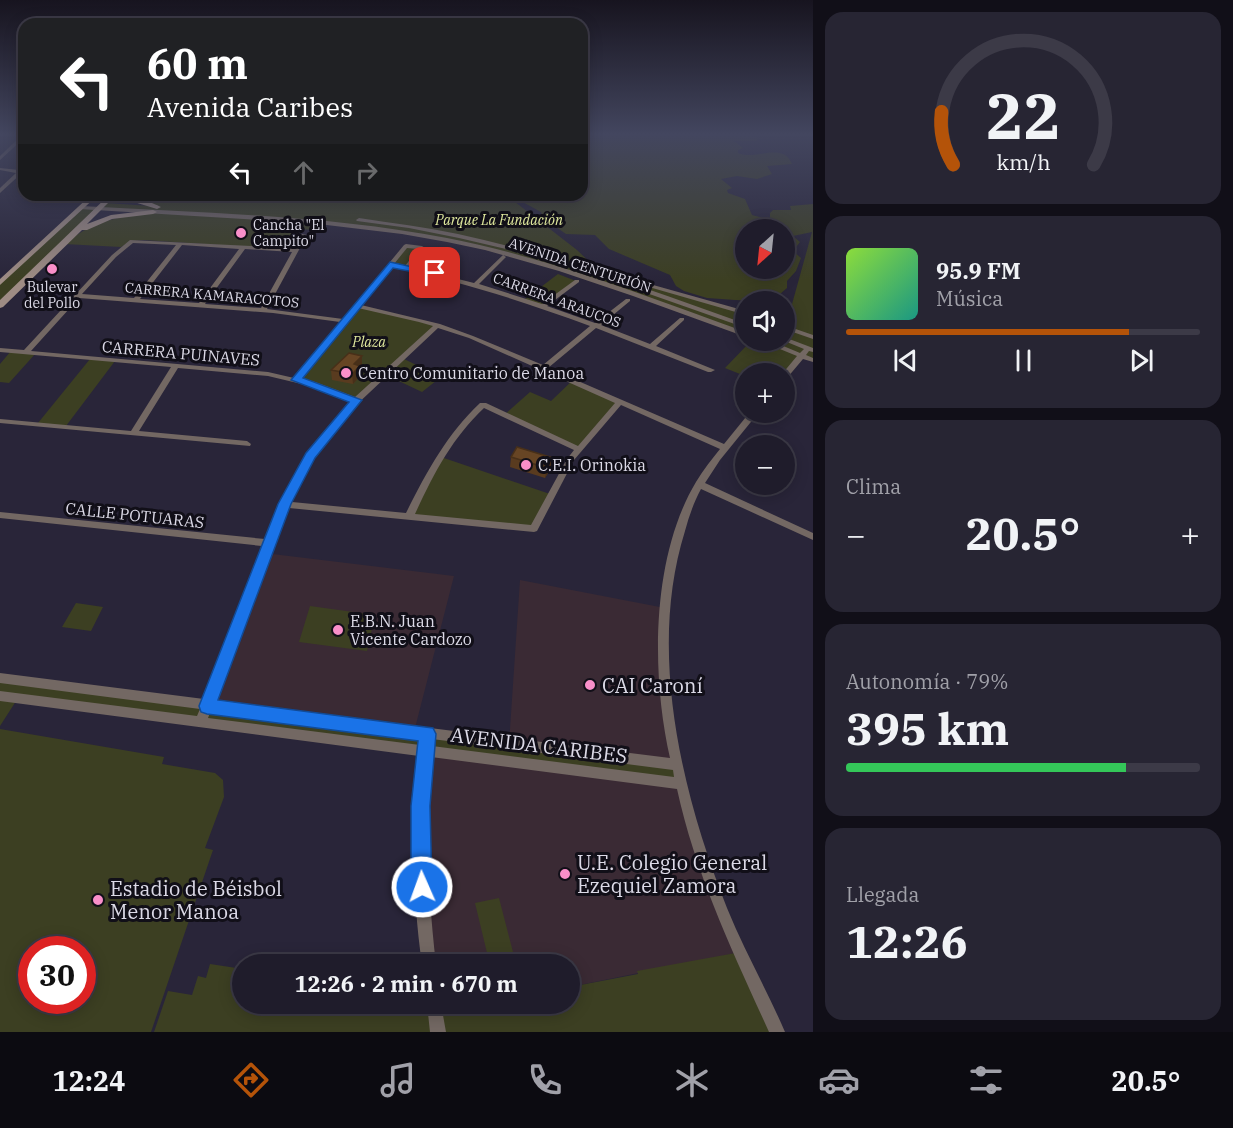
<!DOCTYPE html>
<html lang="es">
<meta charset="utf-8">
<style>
:root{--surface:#1f1c2b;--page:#272533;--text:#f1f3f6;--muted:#a1a1a9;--line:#3c3a47;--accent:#b45309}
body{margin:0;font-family:"IBM Plex Serif",serif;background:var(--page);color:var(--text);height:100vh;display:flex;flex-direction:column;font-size:22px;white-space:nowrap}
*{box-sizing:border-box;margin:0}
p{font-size:20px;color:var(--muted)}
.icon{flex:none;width:33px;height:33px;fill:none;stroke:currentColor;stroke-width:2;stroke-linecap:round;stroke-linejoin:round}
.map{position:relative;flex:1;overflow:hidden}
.drawer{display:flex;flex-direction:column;gap:12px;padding:12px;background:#110f18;width:420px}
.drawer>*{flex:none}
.banner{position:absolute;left:18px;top:18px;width:570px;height:183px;border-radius:18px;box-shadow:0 3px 15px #0003,0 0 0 2px var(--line);background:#202124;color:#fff;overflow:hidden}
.needle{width:39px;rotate:207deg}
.buttons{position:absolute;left:735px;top:219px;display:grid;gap:12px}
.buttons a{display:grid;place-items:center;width:60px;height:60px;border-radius:50%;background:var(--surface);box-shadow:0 3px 15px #0003,0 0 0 2px var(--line);font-size:30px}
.speed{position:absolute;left:18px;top:936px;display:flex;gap:12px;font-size:30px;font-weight:700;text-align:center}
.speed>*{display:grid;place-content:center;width:78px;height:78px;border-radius:50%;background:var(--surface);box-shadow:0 3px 15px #0003,0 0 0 2px var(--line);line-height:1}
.speed .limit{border:9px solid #d22;background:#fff;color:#111}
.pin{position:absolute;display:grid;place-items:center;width:51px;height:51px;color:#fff;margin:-26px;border-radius:12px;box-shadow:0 3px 9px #0006}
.me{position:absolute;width:66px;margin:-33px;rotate:358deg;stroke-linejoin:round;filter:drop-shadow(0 0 4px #0008)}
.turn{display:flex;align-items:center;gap:21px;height:126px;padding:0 30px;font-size:27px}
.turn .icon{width:78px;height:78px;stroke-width:2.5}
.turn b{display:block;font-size:42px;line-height:51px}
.lanes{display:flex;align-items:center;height:57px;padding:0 30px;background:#0003;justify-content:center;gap:30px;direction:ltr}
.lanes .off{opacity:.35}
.big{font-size:45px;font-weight:700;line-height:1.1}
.drawer .card{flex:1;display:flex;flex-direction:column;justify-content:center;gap:9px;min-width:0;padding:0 21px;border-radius:18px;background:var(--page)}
.drawer .dial{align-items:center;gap:0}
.dial svg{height:156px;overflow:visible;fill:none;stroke:var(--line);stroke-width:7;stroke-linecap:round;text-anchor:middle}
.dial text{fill:var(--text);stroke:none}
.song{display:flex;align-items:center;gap:18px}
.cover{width:72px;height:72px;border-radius:9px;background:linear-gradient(135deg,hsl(90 70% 55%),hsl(170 70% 35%))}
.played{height:6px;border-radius:3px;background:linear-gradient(90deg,var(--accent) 80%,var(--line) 80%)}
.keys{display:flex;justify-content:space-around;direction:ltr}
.heat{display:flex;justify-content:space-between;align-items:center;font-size:33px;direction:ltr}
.charge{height:9px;border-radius:4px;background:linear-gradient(90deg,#34c759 79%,var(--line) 0)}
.trip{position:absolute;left:232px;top:954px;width:348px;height:60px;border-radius:30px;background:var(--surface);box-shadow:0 3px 15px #0003,0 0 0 2px var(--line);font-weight:700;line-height:60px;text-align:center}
.menu{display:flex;height:96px;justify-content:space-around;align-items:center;background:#0c0b11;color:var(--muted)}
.menu .icon{width:42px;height:42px}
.menu .selected{color:var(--accent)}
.menu b{font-size:27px;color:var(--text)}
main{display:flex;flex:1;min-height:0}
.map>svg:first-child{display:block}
</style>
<main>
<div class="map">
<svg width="813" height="1032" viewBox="0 0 813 1032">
<rect width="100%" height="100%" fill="#292539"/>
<path fill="#3a2a34" d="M264 553 454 576 414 732 207 706Z
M520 580 665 608 674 759 509 744Z
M425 751 681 784 741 952 570 987V964H429L424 922Z"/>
<path fill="#3c3f22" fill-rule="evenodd" d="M582 135 752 136 760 138 756 141H734L743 148 738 150V153C755 161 783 141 792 164L767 166 772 174 757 179 737 176 721 179 732 188 727 190 728 193 745 199 752 215 770 220V213L773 210H791L790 206 813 204V360L801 355 784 374H746L745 376 725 368 751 341 784 340 785 316 789 315 812 232 793 236 800 242 793 251 801 258 796 271 787 281V288L780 294V297L789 303 785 311 784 302 735 300 707 298 684 291 676 286 670 275 609 249 595 235 566 234 543 218 541 212 519 200 518 195H582ZM746 230H784V268H746Z
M96 195H112L105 203 151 206 128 195H506L577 250 597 269 593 271 745 313V335L552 266 428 236 321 223 317 230 295 229 290 239 299 242 295 250 144 240 132 241 121 247 64 244C90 223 116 217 149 212L99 209 104 203 88 202Z
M81 208 98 209 0 304V284Z
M406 246 449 254 432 273 390 265Z
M558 274 576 281 543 305 525 299Z
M357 306 438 325 402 358 441 377 422 392 384 374 356 400 296 380Z
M11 351 36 353 9 383 0 382V364Z
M90 359 115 361 66 426 38 423Z
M573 380 621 401 578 449 504 415 530 392 551 401Z
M441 457 550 494 534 529 409 516Z
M76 603 103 607 91 631 62 627Z
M310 606 375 615 367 651 299 642Z
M0 678 676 765 681 784 18 698 0 726Z
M0 729 164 757 162 764 215 773 223 780 224 797 205 848 213 850 151 1032H0ZM32 950H82V1000H32Z
M499 898 513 952 488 957 475 903Z
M741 952 777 1032H154L168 991 192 995 198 976 206 978 210 964 243 969V1004H434L435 1006 451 1004H570V987L638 974 637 971Z"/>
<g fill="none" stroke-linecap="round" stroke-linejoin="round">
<path fill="#736863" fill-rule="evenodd" d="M22 135H24V138L0 160V156Z
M22 167H24V171L0 193V188L16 173 0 170V168L19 170Z
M81 206C203 213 327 215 447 238 550 258 648 297 746 332V337L633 296 559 271 485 250 447 242 402 234 310 223 79 209V207Z
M359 218C392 223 425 227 458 234 556 255 651 290 746 324V328L601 277 506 249 459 238 409 228 357 221 356 220Z
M302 234 307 235 267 309 343 319 404 245 406 244 422 246 425 248 410 267 474 283 503 255 506 257 479 284 542 304 575 280H579V282L547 306 595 323 626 299H630V301L601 325 650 344 680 318H684V320L656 346 715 370 711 372H708L596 328 548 368 724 444 750 412H759L720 460 705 483 813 533V540L701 489C694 502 689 516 685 531 647 652 682 794 727 908 744 950 767 990 785 1032H769C733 952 696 876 677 789L431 757C425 826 428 895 436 964H422C412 896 412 825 419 756L0 701V691L197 716 200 709 0 683V673L204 699 262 546 0 518V512L265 539 281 506 280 504 283 501 307 454 351 401 310 386 268 376 178 368 139 431 247 441 251 444 250 446 0 423V419L131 431 171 367 0 352V348L24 350 112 255 130 240 294 248ZM133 243 176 245 134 298 82 294 116 257ZM182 245 239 249 199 303 140 299ZM407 248 418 249 405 266 394 264ZM245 249 292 252 261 308 205 304ZM392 267C460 281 525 302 590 326L543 365 473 336 440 324 361 305ZM79 298 273 313 340 322 294 378 268 372 31 351ZM358 308 419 322 433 326 355 397 315 382 301 379ZM438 328 469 338 615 403 578 446 486 403H480C447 434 426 473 406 513L292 502 314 457 352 409ZM621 405 720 449C712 459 703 470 696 482 651 557 651 674 670 758L215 701 278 530 289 508 534 532 537 531 574 460ZM484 408 574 450 567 459 531 525 415 514C433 475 452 438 484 408ZM211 710 421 738 420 745 208 718ZM432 739 673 770 674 777 432 746Z
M642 283H646L746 311V315L642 285Z
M784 325 813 335V339L784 329Z
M784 337 813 348V352L809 351 806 355 813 358V362L803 359 787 378H784V374H782L797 356 758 340H769L800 353 804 349 782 340H784Z
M427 1004H441L446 1032H430Z"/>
<path fill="#9e8c84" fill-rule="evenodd" d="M91 195H98L0 285V279Z
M109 195H116L87 224 111 215 153 210 157 212 153 214 112 219 87 230H82L3 307 0 308V300Z
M125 195C133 195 153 203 161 207L157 209 134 202Z"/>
</g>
<path fill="#593b1f" d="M362 366 360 369V376L353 384 332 380 331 370Z
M511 457 551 468 545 478 510 467Z"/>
<path fill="#483019" d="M362 356V366L360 369V376L353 384 352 374 354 364Z
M553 458 551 468 545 478 547 468Z"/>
<path fill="#674524" stroke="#483019" stroke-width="1.5" d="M349 353 362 356 354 364 360 366 352 374 331 370Z
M517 447 553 458 547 468 511 457Z"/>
<linearGradient id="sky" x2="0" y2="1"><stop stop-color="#17141f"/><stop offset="0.48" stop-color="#43465f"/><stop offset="1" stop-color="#43465f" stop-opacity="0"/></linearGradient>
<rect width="813" height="280" fill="url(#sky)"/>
<path fill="#1a73e8" stroke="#114b97" stroke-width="1.5" d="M390 262 440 273 435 276 393 268 303 378 362 400 315 458 291 504 218 700 433 728 436 734 430 806 432 887 429 894 422 897 414 894 411 887V806L418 741 207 714 201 712 199 706 278 504 306 453 349 402 291 380Z"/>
<g fill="#f98fc9" stroke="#110f18" stroke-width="2">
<circle cx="241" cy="233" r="6"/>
<circle cx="52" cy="269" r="6"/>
<circle cx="346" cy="373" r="6"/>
<circle cx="526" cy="465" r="6"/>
<circle cx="338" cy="630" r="6"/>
<circle cx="590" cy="685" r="6"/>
<circle cx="565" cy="874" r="6"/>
<circle cx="98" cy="900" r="6"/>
</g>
<g text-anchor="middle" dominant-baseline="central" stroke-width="6" stroke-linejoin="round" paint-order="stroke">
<g font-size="14" font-style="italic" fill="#e0e99e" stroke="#110f18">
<text x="499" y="220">Parque La Fundación</text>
<text x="369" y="342">Plaza</text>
</g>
<g font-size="14" fill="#dcdae7" stroke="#110f18" text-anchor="start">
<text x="253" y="225">Cancha "El<tspan x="253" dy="16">Campito"</tspan></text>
<text x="52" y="287" text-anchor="middle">Bulevar<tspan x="52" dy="16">del Pollo</tspan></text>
</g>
<g font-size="14" fill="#dcdae7" stroke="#110f18">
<text transform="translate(580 265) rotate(18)">AVENIDA CENTURIÓN</text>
<text transform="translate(212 295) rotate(5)">CARRERA KAMARACOTOS</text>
<text transform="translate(557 300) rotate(20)">CARRERA ARAUCOS</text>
</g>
<g font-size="16" fill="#dcdae7" stroke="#110f18">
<text transform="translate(181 353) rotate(5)">CARRERA PUINAVES</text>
<text transform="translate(135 515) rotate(6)">CALLE POTUARAS</text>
</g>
<g font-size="16" fill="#dcdae7" stroke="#110f18" text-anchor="start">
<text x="358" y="373">Centro Comunitario de Manoa</text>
<text x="538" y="465">C.E.I. Orinokia</text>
<text x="350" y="621">E.B.N. Juan<tspan x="350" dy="18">Vicente Cardozo</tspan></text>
</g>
<g font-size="20" fill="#dcdae7" stroke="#110f18" text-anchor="start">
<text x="602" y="685">CAI Caroní</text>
<text x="577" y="862">U.E. Colegio General<tspan x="577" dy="23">Ezequiel Zamora</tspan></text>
<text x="110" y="888">Estadio de Béisbol<tspan x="110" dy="23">Menor Manoa</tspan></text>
</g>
<g font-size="20" fill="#dcdae7" stroke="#110f18">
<text transform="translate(539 745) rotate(7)">AVENIDA CARIBES</text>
</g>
</g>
</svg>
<div class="buttons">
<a><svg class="needle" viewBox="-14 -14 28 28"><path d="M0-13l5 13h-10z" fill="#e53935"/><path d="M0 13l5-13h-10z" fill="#a1a1a9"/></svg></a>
<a><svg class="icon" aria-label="sound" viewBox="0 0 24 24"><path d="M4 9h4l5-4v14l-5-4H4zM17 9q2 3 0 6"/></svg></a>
<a>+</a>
<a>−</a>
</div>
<div class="speed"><div class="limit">30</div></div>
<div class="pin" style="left:435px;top:273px;background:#d93025"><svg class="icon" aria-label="arrive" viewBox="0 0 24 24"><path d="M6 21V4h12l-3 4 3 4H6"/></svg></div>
<svg class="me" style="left:422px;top:887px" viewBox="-20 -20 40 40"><circle r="17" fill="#1a73e8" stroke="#fff" stroke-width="3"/><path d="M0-11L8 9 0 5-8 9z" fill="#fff"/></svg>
<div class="trip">12:26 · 2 min · 670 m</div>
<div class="banner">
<div class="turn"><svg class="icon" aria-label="left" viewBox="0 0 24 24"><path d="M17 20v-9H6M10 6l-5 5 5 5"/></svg><div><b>60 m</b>Avenida Caribes</div></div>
<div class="lanes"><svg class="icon" aria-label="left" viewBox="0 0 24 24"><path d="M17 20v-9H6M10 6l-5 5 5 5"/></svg><svg class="icon off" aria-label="ahead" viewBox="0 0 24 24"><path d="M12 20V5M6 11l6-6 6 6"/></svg><svg class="icon off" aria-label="right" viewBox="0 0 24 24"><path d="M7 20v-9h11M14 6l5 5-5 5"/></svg></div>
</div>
</div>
<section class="drawer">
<div class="card dial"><svg viewBox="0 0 100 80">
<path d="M14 69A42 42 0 1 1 86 69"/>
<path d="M14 69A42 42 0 0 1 8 42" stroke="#b45309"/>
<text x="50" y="56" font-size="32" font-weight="700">22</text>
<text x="50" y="72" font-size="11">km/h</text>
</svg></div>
<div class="card">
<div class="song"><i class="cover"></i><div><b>95.9 FM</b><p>Música</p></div></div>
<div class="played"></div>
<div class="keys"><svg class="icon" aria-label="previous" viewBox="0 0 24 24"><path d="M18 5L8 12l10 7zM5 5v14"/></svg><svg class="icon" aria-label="pause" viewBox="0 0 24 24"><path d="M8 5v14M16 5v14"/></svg><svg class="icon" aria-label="next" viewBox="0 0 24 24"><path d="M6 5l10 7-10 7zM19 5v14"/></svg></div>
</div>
<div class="card"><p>Clima</p>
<div class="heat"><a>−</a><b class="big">20.5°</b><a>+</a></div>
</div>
<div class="card"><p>Autonomía · 79%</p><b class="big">395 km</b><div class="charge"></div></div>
<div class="card"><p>Llegada</p><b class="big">12:26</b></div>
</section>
</main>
<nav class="menu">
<b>12:24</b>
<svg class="icon selected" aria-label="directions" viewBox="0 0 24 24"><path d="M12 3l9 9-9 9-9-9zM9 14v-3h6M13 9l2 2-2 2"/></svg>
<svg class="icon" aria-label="music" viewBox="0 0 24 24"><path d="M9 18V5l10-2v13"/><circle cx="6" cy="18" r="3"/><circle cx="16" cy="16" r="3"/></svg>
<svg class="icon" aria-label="phone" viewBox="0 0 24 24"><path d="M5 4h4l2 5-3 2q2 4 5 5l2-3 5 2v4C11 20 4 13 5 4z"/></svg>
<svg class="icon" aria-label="climate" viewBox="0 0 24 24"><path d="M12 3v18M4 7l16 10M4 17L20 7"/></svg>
<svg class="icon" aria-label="car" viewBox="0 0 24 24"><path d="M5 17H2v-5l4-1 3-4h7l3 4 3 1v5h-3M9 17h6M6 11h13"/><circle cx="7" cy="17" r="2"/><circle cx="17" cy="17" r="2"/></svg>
<svg class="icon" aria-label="filters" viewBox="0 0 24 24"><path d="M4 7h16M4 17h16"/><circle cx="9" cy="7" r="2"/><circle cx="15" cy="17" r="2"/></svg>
<b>20.5°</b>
</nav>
